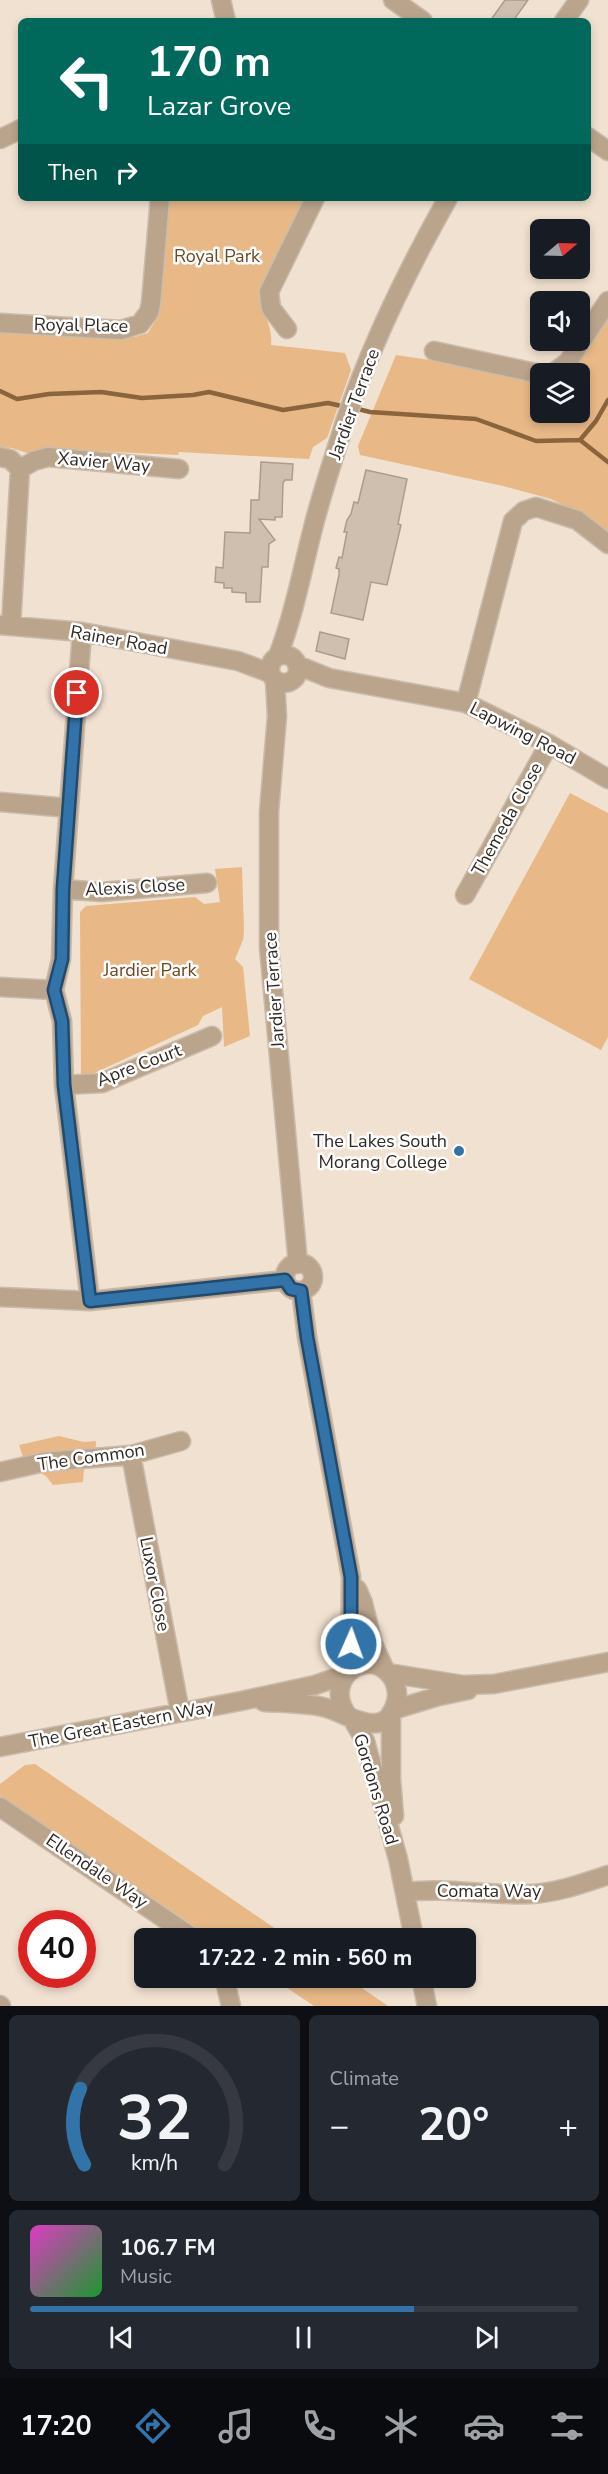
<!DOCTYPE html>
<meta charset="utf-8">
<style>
:root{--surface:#171b24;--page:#242831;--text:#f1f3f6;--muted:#9ea1a6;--line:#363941;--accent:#3273a9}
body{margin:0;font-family:"Nunito Sans",sans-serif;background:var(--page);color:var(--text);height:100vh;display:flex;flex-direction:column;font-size:22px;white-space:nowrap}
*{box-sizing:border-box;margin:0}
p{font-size:20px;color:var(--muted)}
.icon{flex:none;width:33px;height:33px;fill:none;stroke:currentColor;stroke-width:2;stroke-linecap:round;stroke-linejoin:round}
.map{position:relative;height:2006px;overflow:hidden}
.panel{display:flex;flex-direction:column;gap:9px;padding:9px;background:#0d0f14;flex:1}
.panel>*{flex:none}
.hud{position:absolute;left:18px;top:18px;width:573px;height:183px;border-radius:9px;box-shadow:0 3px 9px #0003;background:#00695c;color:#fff;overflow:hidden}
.needle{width:39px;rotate:71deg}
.controls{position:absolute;left:530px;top:219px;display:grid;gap:12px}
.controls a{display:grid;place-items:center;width:60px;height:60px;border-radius:9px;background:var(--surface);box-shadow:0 3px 9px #0003;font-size:30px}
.speed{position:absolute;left:18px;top:1910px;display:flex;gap:12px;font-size:30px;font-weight:700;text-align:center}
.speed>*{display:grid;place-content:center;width:78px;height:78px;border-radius:50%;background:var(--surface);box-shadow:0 3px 9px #0003;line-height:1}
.speed .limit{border:9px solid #d22;background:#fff;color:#111}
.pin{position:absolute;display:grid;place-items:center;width:51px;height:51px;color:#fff;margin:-26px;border:3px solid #fff;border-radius:50%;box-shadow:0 2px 6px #0007}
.me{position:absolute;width:66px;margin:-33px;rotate:2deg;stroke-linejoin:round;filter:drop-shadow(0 0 4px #0008)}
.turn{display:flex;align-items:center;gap:21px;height:126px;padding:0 30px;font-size:27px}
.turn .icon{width:78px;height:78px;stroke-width:2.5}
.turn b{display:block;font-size:42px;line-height:51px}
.then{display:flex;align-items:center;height:57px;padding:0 30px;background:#0003;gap:12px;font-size:22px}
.big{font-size:45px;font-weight:700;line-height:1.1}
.panel .card{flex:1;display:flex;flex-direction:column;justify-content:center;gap:9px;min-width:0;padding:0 21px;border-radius:9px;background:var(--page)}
.panel .dial{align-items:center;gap:0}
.dial svg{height:156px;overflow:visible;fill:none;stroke:var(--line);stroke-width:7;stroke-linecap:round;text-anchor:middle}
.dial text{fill:var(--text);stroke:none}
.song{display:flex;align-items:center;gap:18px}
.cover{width:72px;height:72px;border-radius:9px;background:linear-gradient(135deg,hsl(310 70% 55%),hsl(130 70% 35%))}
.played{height:6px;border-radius:3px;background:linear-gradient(90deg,var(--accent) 70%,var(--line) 70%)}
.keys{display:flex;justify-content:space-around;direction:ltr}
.heat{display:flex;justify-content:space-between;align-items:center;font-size:33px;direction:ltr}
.panel .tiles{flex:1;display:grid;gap:9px;grid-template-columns:1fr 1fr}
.card:last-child{grid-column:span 2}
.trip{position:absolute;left:134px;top:1928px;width:342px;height:60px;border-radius:9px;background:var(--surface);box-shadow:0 3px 9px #0003;font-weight:700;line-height:60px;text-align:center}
.tab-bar{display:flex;height:96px;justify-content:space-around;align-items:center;background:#090b0e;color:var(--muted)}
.tab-bar .icon{width:42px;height:42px}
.tab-bar .selected{color:var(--accent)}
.tab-bar b{font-size:27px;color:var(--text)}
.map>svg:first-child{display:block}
</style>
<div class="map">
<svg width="608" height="2006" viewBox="0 0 608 2006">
<rect width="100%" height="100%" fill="#f1e1d0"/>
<path fill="#e8b887" d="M167 198H306L261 297C263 316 273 326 271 345L345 353 351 370 327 438 313 447 309 459 179 452 178 455 50 449 27 453 12 448 0 447V330L135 337 148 333 157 318Z
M608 310V533L581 514 551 499 503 486 360 455 358 446 396 355 463 365 540 382V412H579V374L567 373Z
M570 793 608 813V1037L601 1050 469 979Z
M242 867 244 931 243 940 235 959 243 967 250 1036 224 1047 222 1007 203 1016 198 1025 88 1076 81 1074 80 912 86 906 195 897 204 904 220 902 215 869Z
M59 1436 84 1442 96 1441 95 1459 84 1469 83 1482 53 1485 46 1476 26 1466 19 1445Z
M35 1764 289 1938H212L0 1796V1784L25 1765Z
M271 1977H346L388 2006H314Z"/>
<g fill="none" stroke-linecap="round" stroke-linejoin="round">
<path stroke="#89643c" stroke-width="4.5" d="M0 391 17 399 49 394 101 392 142 398 193 395 209 392 283 410 328 403 346 407
M354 408 370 412 476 419 536 441 580 440 596 421 608 400
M580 440 608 462"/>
</g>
<path fill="#cfbfaf" stroke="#ac9c8d" stroke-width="1.5" d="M505 0H528L513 21H490Z
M261 462 293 464 292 480H285L283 483 282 517H275V520L259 519 275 540 269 544 268 567H262L260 602H246V593L232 592V588H224V583L215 582 216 567 223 568 225 532 250 533 251 500H259Z
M366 470 407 479 398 524 401 525 387 585 371 582 363 620 331 613 339 575V569L336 568 339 557 342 558 346 537 347 532H344L347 520 351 514 354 502 358 503Z
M320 632 349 639 345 659 316 651Z"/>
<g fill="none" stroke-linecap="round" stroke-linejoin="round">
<g stroke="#cabcad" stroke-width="21">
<path id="minor" d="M221 0 226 21
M393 0 423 21
M564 21 579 0
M588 137 608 151
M0 139 21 129
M0 323 121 330 140 324 149 312 151 303 160 198
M287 329 271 308 269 292 315 198
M434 351 540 374
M552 374 568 362 608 301
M0 457 10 459 20 469 34 461 48 457 179 469
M0 625 82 632 238 661 270 673
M11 626 20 469
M82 632 63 889 61 959 54 990 62 1021 64 1085 90 1301
M270 669a14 14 0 1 1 28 0a14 14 0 1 1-28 0Z
M278 656C294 614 302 571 313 528 320 500 329 472 338 444 364 358 404 276 448 198
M297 665 329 678 466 703 549 744 608 779
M275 680 277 716 269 812V947L298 1264
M466 703 513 521 524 511 536 507 577 520 608 544
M0 802 69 808
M63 889 101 892 207 883
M465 895 549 744
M0 987 54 990
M64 1085 102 1083 212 1036
M285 1277a14 14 0 1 1 28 0a14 14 0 1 1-28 0Z
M301 1291 307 1337 351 1577 350 1671
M0 1297 90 1301 285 1280
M131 1455 180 1712
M0 1472 44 1462 131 1455 181 1441
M357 1589 363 1603 373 1644 385 1670
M388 1673 463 1685 494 1684 608 1662
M264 1702C283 1703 304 1703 323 1707 346 1712 385 1744 396 1702 399 1691 395 1680 388 1672 363 1648 322 1682 348 1716
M393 1710 439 1696 468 1690
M391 1713V1779L394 1816
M353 1720 365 1741 398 1859 414 1938
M0 1747 241 1701 315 1685 347 1674
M0 1807 193 1938
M405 1892C447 1887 489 1896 531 1894 557 1893 584 1883 608 1875
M224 1977 231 2006
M421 1977 427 2006
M0 2005 1 2006"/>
</g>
<use href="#minor" stroke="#bba48c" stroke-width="18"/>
</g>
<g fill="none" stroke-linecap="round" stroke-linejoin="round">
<g stroke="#204b6e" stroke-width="15">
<path id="route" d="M77 693 63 889 62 959 54 990 62 1021 64 1085 90 1301 285 1280 291 1289 301 1291 307 1337 351 1577V1644"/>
</g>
<use href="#route" stroke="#3273a9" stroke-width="10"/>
</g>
<circle fill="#3273a9" stroke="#fff" stroke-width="2" cx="459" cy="1151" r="6"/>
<g text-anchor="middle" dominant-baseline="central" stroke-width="5" stroke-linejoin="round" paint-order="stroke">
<g font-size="18" fill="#6c481f" stroke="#fff">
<text x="217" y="256">Royal Park</text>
<text x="150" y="970">Jardier Park</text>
</g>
<g font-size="18" fill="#2f2923" stroke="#fff">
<text transform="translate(81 325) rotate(1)">Royal Place</text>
<text transform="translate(354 404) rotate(-70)">Jardier Terrace</text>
<text transform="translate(104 462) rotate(5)">Xavier Way</text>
<text transform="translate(119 640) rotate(10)">Rainer Road</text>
<text transform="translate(523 733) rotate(27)">Lapwing Road</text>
<text transform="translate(507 819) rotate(-61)">Themeda Close</text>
<text transform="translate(135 887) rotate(-3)">Alexis Close</text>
<text transform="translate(274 990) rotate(-94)">Jardier Terrace</text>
<text transform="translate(139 1065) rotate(-21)">Apre Court</text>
<text transform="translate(91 1457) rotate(-8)">The Common</text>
<text transform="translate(155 1584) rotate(79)">Luxor Close</text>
<text transform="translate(121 1724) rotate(-11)">The Great Eastern Way</text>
<text transform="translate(376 1789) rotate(73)">Gordons Road</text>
<text transform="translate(97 1871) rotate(34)">Ellendale Way</text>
<text x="489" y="1891">Comata Way</text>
</g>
<g font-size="18" fill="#2f2923" stroke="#fff" text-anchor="end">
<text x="447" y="1141">The Lakes South<tspan x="447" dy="21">Morang College</tspan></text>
</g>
</g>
</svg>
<div class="controls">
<a><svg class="needle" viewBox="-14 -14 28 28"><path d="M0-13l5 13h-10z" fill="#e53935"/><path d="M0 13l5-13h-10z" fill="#9ea1a6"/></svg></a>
<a><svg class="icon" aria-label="sound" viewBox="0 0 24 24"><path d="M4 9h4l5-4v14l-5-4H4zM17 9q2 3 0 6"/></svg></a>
<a><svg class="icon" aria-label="layers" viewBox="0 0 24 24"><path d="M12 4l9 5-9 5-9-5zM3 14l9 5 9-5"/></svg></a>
</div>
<div class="speed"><div class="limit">40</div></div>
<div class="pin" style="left:77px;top:693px;background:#d93025"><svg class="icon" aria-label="arrive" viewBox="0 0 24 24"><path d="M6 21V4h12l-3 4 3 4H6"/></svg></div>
<svg class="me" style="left:351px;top:1644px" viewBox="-20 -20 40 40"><circle r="17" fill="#3273a9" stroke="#fff" stroke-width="3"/><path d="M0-11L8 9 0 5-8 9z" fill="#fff"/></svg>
<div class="trip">17:22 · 2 min · 560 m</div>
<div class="hud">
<div class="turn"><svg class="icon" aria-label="left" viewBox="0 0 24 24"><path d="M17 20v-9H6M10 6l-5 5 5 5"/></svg><div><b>170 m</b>Lazar Grove</div></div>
<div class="then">Then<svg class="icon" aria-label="right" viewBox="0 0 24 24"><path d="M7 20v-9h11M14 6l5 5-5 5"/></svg></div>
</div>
</div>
<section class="panel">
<div class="tiles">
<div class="card dial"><svg viewBox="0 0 100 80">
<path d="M14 69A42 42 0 1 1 86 69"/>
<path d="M14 69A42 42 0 0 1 12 30" stroke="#3273a9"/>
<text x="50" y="56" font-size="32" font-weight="700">32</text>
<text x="50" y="72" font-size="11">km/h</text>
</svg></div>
<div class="card"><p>Climate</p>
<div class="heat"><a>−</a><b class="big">20°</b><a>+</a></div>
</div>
<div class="card">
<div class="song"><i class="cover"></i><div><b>106.7 FM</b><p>Music</p></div></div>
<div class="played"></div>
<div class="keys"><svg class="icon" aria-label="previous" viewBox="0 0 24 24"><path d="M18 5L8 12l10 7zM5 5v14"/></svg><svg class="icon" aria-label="pause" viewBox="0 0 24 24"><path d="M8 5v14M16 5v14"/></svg><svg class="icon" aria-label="next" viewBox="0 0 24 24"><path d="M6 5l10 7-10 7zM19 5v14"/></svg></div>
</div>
</div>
</section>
<nav class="tab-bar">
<b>17:20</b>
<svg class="icon selected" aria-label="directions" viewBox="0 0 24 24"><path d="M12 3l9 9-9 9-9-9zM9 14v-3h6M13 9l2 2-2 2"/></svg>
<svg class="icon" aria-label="music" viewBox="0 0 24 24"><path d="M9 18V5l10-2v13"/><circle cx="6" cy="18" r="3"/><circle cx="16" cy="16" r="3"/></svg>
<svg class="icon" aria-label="phone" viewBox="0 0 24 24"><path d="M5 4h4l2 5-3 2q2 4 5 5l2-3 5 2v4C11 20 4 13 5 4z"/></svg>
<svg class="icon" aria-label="climate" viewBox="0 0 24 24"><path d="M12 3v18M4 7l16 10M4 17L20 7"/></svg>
<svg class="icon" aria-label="car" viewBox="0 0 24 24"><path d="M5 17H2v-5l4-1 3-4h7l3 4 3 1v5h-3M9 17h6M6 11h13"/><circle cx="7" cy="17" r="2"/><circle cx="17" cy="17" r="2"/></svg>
<svg class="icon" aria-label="filters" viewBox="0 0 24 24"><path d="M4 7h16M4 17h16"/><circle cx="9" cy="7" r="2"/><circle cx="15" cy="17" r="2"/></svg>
</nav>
